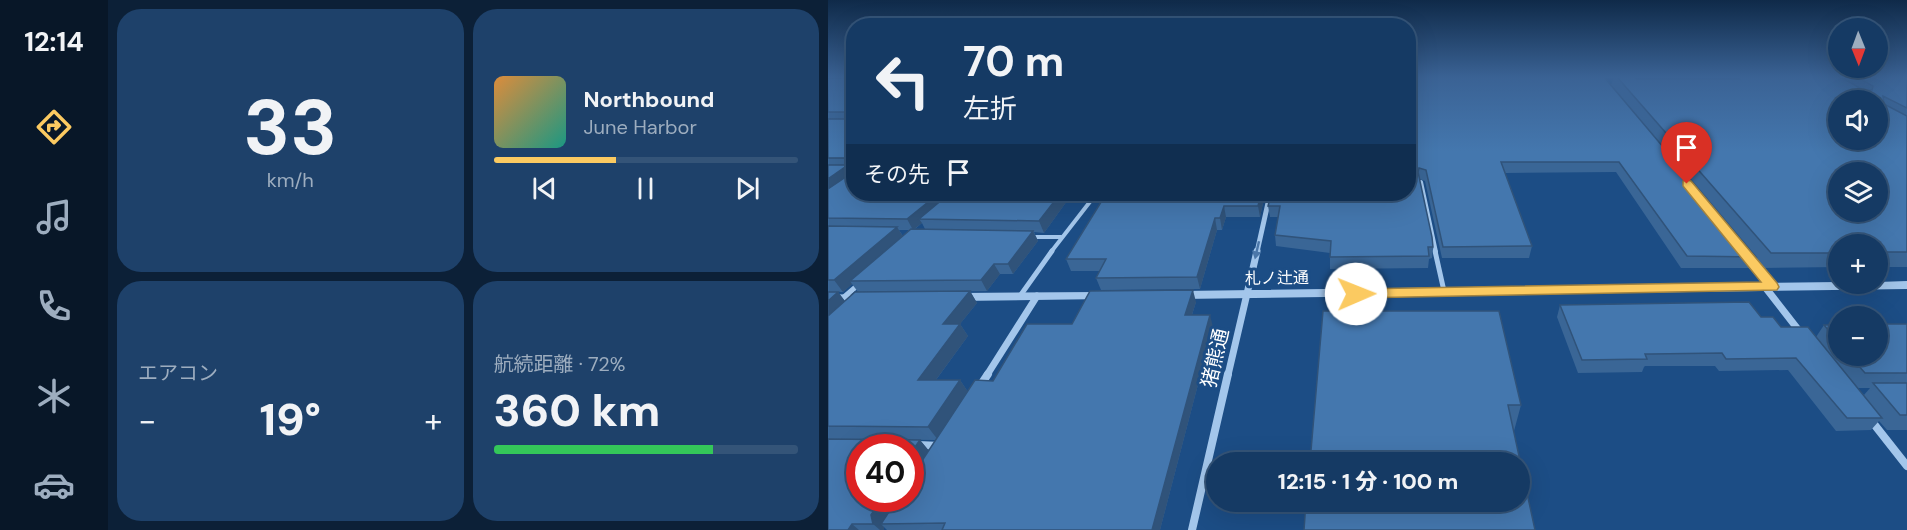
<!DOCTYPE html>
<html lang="ja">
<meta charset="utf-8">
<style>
:root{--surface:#153a64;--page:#1e416a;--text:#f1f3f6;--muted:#9dadbf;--line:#345478;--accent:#fbca61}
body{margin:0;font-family:"DM Sans","Noto Sans JP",sans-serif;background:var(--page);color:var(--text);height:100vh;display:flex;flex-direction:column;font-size:22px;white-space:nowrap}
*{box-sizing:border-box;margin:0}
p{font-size:20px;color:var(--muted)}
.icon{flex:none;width:33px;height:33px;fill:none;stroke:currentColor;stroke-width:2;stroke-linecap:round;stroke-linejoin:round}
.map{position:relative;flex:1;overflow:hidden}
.panel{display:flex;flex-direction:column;gap:9px;padding:9px;background:#0c2037;width:720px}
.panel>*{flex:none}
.guide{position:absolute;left:18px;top:18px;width:570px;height:183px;border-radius:24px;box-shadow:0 6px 24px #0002,0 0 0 2px var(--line);background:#153a64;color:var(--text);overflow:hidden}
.needle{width:39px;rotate:179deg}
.buttons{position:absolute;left:1000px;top:18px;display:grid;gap:12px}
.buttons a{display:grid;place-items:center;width:60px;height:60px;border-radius:50%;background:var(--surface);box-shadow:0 6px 24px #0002,0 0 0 2px var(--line);font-size:30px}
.speed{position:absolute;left:18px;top:434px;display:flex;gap:12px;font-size:30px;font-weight:700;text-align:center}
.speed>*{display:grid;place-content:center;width:78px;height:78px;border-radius:50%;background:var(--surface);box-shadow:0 6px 24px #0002,0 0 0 2px var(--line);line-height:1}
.speed .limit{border:9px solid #d22;background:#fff;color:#111}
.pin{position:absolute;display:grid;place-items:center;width:51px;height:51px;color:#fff;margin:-62px -26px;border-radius:50% 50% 50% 0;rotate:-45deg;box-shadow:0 0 6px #0007}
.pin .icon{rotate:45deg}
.me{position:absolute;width:66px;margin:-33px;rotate:89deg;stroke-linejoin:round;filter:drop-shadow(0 0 4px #0008)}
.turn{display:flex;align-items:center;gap:21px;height:126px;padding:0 18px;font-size:27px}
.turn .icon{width:78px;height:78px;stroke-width:2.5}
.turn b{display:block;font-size:42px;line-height:51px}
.then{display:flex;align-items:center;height:57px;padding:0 18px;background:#0003;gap:12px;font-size:22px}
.big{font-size:45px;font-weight:800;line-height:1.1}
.panel .tile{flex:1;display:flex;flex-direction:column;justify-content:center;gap:9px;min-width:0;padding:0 21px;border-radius:24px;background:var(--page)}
.panel .dial{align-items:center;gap:0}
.dial b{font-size:78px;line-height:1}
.song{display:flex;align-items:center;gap:18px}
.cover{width:72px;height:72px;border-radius:9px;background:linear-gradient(135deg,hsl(30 70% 55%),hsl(170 70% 35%))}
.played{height:6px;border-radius:3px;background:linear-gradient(90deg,var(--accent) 40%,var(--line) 40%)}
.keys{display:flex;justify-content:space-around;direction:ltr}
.heat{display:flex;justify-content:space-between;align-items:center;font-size:33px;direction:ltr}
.charge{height:9px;border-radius:4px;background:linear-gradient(90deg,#34c759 72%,var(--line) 0)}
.panel .tiles{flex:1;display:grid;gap:9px;grid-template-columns:repeat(2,1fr)}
.trip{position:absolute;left:378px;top:452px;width:324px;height:60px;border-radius:30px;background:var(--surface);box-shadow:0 6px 24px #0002,0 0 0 2px var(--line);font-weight:800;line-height:60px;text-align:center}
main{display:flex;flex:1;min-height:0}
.tabs{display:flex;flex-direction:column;width:108px;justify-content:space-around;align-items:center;background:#081728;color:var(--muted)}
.tabs .icon{width:42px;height:42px}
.tabs .selected{color:var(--accent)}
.tabs b{font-size:27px;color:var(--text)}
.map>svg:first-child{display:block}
</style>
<main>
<nav class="tabs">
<b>12:14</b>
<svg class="icon selected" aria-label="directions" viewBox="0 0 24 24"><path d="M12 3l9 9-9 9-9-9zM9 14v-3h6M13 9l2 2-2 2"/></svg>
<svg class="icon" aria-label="music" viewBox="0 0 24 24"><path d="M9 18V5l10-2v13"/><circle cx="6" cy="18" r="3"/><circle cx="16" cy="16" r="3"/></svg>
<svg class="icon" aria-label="phone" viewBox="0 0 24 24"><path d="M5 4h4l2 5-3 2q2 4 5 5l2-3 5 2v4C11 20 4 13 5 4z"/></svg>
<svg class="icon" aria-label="climate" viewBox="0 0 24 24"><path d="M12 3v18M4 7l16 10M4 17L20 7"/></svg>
<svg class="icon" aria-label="car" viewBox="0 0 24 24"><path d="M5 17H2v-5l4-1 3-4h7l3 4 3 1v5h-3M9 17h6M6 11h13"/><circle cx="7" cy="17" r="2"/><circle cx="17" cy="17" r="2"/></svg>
</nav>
<section class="panel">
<div class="tiles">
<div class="tile dial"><b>33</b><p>km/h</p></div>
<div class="tile">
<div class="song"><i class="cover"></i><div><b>Northbound</b><p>June Harbor</p></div></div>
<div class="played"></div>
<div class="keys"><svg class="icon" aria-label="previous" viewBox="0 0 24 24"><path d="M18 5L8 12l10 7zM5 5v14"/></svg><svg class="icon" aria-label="pause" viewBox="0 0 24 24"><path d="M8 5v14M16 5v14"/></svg><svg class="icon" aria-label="next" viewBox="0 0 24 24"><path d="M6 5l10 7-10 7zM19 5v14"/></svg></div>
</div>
<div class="tile"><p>エアコン</p>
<div class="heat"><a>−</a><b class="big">19°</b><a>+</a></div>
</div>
<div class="tile"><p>航続距離 · 72%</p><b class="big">360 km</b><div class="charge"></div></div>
</div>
</section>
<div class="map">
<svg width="1079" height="530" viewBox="0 0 1079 530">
<rect width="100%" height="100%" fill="#1c4d85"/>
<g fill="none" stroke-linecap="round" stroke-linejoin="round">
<path stroke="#a3c6eb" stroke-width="4" d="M593 182 608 252
M204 237H233
M223 252 268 194"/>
<path stroke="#a3c6eb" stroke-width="5" d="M607 251 616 291
M923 261 944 287
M192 296 224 251
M16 297 30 285"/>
<path stroke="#a3c6eb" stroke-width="5" d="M429 252 442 194"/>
<path stroke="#a3c6eb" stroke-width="7" d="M937 287 972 332
M159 375 209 296
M400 375 429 251"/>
<path stroke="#a3c6eb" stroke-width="8" d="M152 386 160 374
M1042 419 1079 466
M90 445 113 446
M364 530 400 374"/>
<path fill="#a3c6eb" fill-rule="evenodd" d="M1079 281V289L354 299 348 295 354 291 1011 282 1050 284V282Z
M273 292 279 296 277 299 132 301 126 297 132 293Z
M0 294 33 295 39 299 33 303 0 302Z"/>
</g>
<path fill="#3a6696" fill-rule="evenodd" d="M0 77H26V194H244L216 233 206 232 210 241 185 274H172L159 291 30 292 24 284 15 292H7H10L17 301 142 291 149 303 132 324 140 336 108 380H132L140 392 165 381 244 324 368 302 364 315 385 327 332 530H59L56 527V530H0L92 440 101 451 108 440 0 439ZM94 223 97 229H87ZM71 230H81L75 236Z
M580 77 783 85 786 77H807L809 79H902L903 77H1013L1017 79 1019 77H1079V267H1050V244H1011V267L935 268 927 259 922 268H853L788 172 677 173 704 246 701 258H614L597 181 591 179 605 247 604 258 601 259 600 268 502 269V253L448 246 447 235 450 217H442L440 206Z
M274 194H437L432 217H398L394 230H389L372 289 273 290 268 278 272 271H243L238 259 277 195Z
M732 305 933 317 953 327 988 337 996 325H1011V356H1050L1079 324V430H1059L1051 421 1043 430 1008 431 960 370 891 371 887 366H817L816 367 814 372 750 373 729 317ZM1029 388H1042L1036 395Z
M495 311 693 405 686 431Z"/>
<path fill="#30537a" d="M17 167 24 177 0 195V179Z
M110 194H129L91 219 94 223 85 230 79 219Z
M232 194H244L216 233 211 221Z
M433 194H437L432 217 430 206Z
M396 206 398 217 394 230 392 218Z
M387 218 389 230 372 289 369 277Z
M69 227 76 238 22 281 24 284 15 292 6 280Z
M205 231 210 241 185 274 180 264Z
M166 264 172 274 159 291 153 280Z
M365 290 368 302 360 327 357 315Z
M142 291 149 303 132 324 140 336 99 392 90 380 115 324Z
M10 292 19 304 0 322V301Z
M382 315 385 327 332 530H324Z
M132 380 140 392 110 440 100 427Z
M92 440 102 452 82 483V454Z
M54 498H73L53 524 56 527V530H52L45 524 43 515Z
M24 524 31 530H20Z"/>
<path fill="#4477ae" stroke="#30537a" stroke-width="1.5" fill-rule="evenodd" d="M22 77H26V194H110L79 219 0 218V189L22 174 23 168 17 167 0 179V165H19L23 163 22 158H0V119H21L24 115 21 112H0V78H21Z
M580 77H776L928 257 859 256 791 162H673L704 246 615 247 598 170 591 168 590 172 604 237 605 247H600L601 256 502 257 503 241 447 235 452 206H440L443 194H580Z
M789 77H807L809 79H911L908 77H1013L1035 90H1044L1045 86 1029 77H1079V108L1055 96 1056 104 1079 116V252H1050V244H1011V253H943ZM1011 100H1050V140H1011ZM1011 172H1050V212H1011Z
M121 194H232L211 221 91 219Z
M278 194H433L430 206H396L392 218H387L369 277 268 278 278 259H238Z
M0 226 69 227 6 280H0Z
M83 229 205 231 180 264H166L153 280 22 281Z
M365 290 357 315H382L324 530H114L117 523 53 524 70 498H82V479L147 380 165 381 199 324H244L262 291Z
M142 291 115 324H132L90 380H132L100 427 0 426V316L27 292Z
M0 292H10L0 301Z
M921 302 933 317H945L953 327H980L1054 418H1019L968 358 898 359 894 353 823 354H817L819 359 754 360 732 305Z
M495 311H671L693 405H680L707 530H476L478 501H692V462H482Z
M1050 324H1079V373H1037L1022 356H1050Z
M996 325H1011V343Z
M1045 383H1079V415H1072Z
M0 439 92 440 82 454V447H32V498H54L43 515 45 524H24L20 530H0Z"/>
<defs><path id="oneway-solid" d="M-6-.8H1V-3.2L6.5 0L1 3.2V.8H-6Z" transform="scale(1.5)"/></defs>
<use fill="#4b77a9" href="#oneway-solid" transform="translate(429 250) rotate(103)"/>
<linearGradient id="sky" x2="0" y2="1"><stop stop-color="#0f2a49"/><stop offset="0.51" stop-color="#3a6294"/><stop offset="1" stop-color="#3a6294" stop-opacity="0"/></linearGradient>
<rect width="1079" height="151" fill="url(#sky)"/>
<path fill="#fbca61" stroke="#a3833f" stroke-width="1.5" d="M859 180 863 181 949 283 951 287 949 290 528 298 521 294 528 289 933 282 855 186V181Z"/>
<g text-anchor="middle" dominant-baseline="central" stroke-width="6" stroke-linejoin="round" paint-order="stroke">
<g font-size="16" fill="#fff" stroke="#1c4d85">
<text transform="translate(449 278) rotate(-1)">札ノ辻通</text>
</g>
<g font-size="20" fill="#fff" stroke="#1c4d85">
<text transform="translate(387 358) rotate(-77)">猪熊通</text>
</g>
</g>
</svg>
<div class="buttons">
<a><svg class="needle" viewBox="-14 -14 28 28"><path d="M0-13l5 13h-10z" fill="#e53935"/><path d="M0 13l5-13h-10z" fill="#9dadbf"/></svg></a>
<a><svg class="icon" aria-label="sound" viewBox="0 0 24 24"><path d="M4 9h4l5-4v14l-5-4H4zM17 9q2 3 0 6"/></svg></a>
<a><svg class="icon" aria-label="layers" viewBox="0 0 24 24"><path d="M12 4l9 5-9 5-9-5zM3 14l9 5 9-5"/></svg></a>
<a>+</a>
<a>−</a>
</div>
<div class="speed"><div class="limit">40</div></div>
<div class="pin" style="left:859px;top:184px;background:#d93025"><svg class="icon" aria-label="arrive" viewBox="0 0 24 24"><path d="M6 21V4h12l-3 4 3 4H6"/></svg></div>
<svg class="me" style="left:528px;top:294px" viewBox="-20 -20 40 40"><circle r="19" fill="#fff"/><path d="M0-13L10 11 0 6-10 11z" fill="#fbca61"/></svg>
<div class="trip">12:15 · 1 分 · 100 m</div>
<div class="guide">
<div class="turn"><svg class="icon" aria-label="left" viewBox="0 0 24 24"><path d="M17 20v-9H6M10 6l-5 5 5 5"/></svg><div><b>70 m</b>左折</div></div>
<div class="then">その先<svg class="icon" aria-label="arrive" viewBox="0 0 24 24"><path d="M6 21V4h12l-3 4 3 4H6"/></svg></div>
</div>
</div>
</main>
